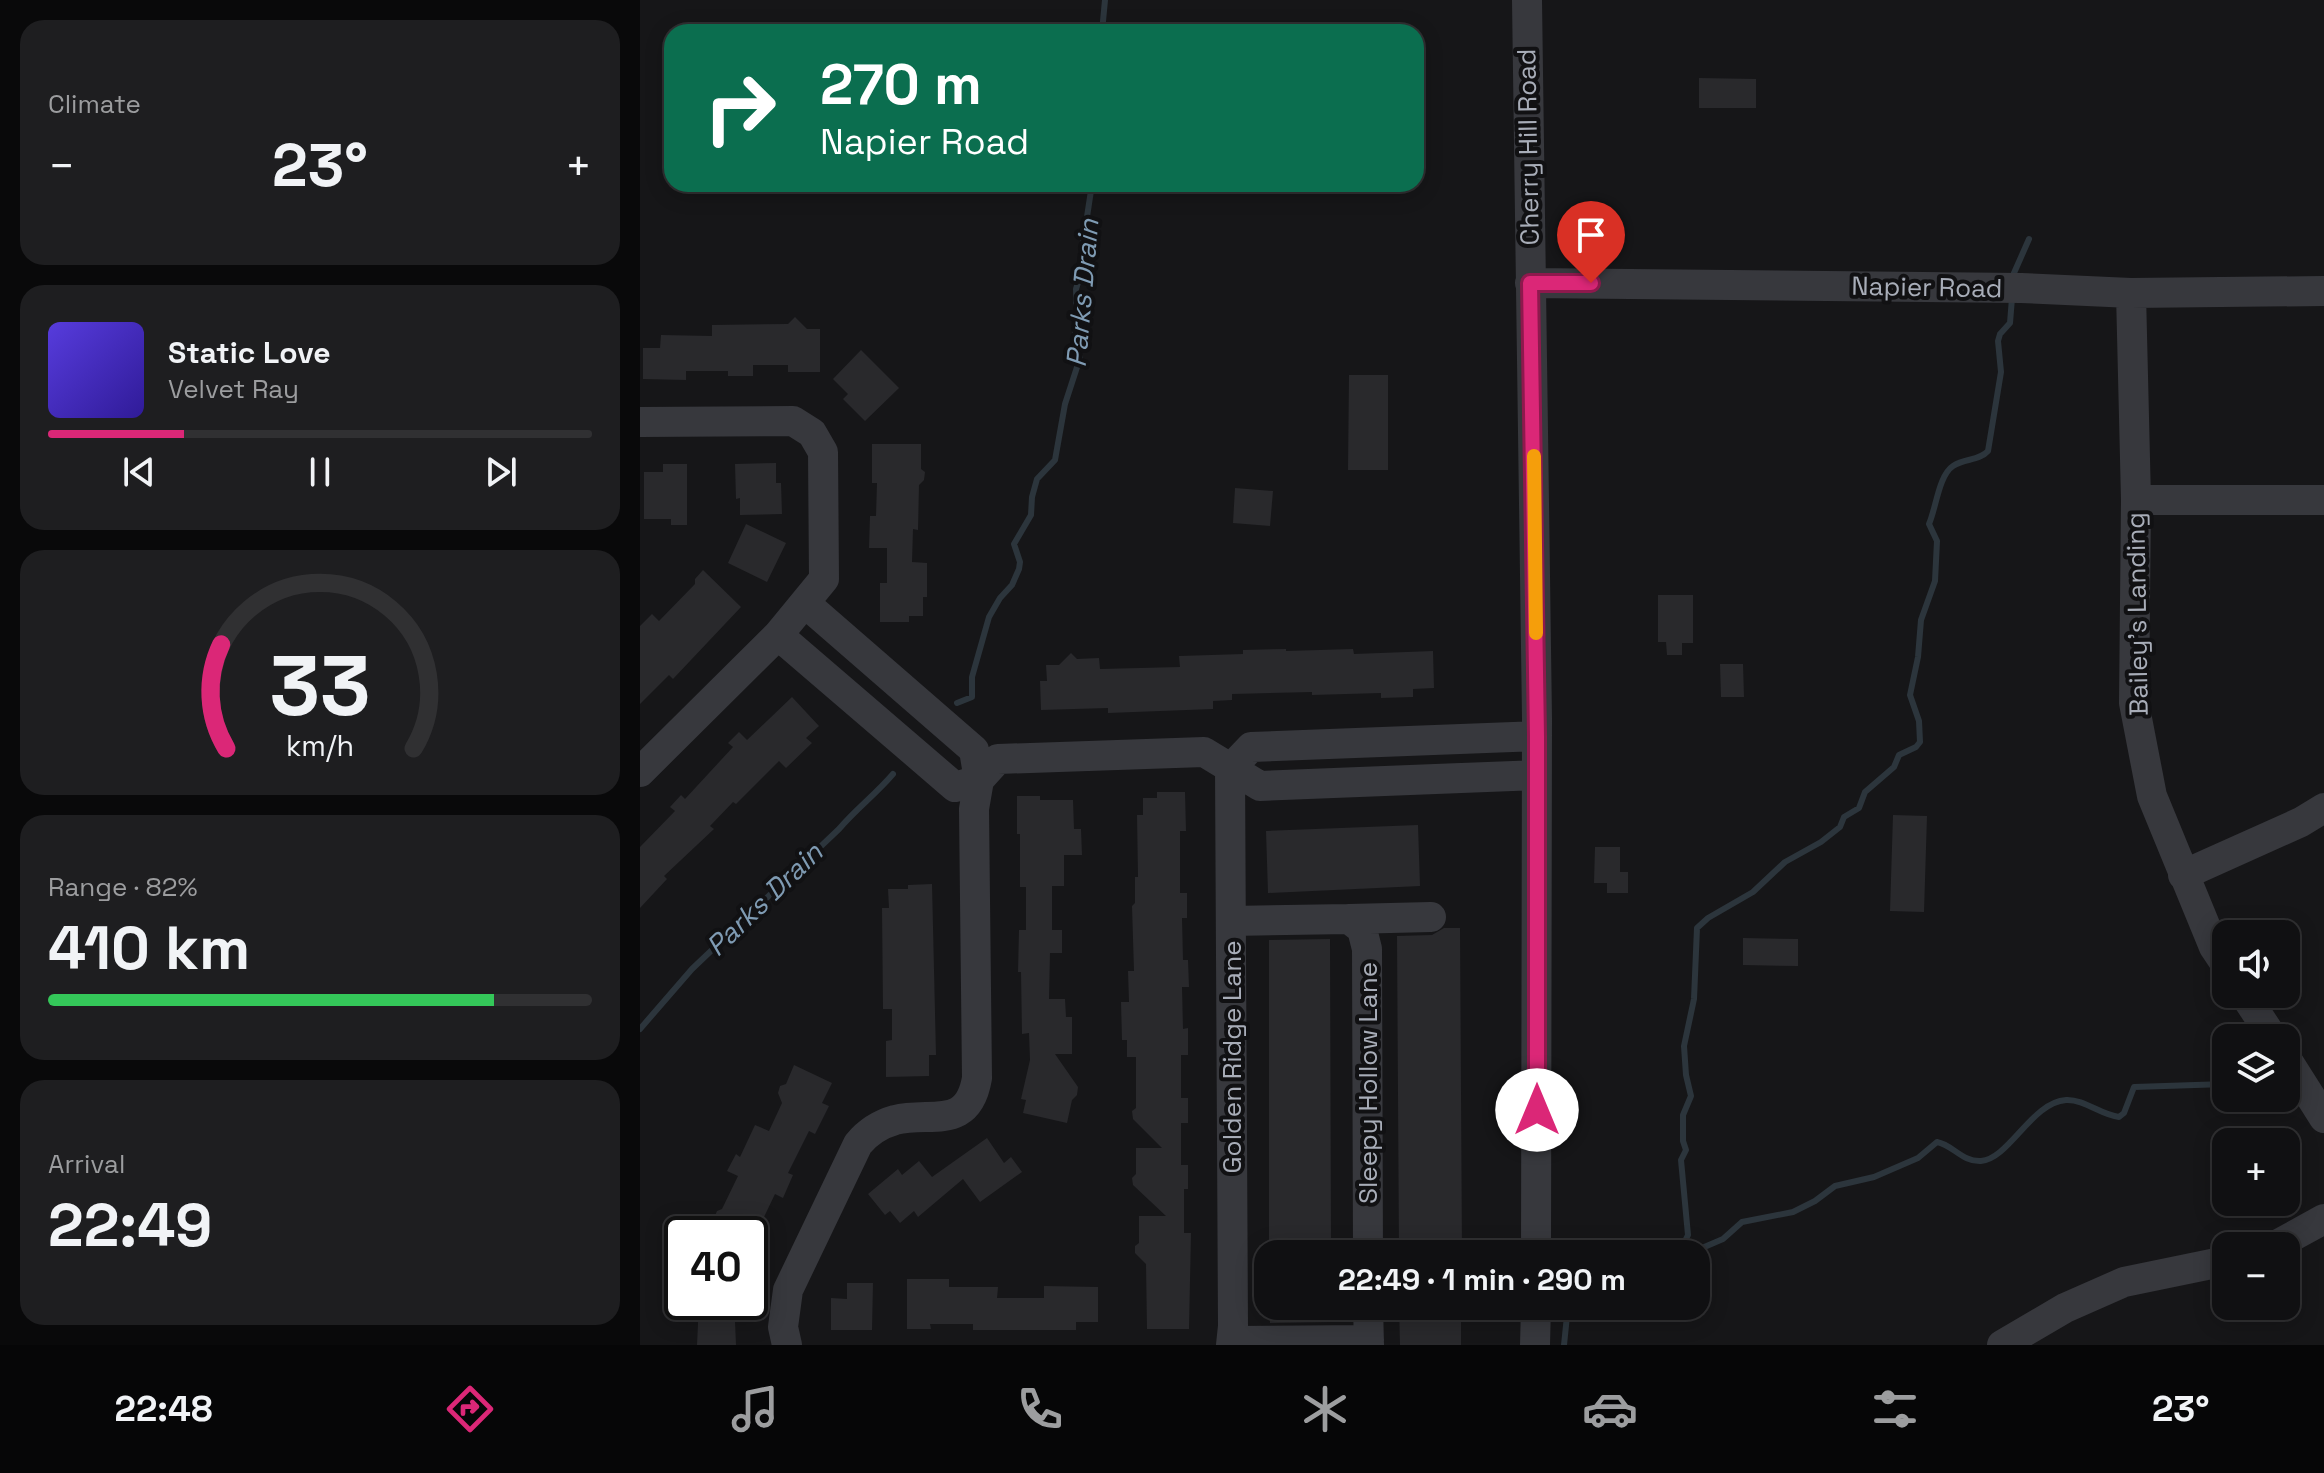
<!DOCTYPE html>
<meta charset="utf-8">
<style>
:root{--surface:#101012;--page:#1e1e20;--text:#f1f3f6;--muted:#9c9d9f;--line:#303032;--accent:#db2777}
body{margin:0;font-family:"Space Grotesk",sans-serif;background:var(--page);color:var(--text);height:100vh;display:flex;flex-direction:column;font-size:30px;white-space:nowrap}
*{box-sizing:border-box;margin:0}
p{font-size:26px;color:var(--muted)}
.icon{flex:none;width:44px;height:44px;fill:none;stroke:currentColor;stroke-width:2;stroke-linecap:round;stroke-linejoin:round}
.map{position:relative;flex:1;overflow:hidden}
.side{display:flex;flex-direction:column;gap:20px;padding:20px;background:#09090a;width:640px}
.side>*{flex:none}
.hud{position:absolute;left:24px;top:24px;width:760px;height:168px;border-radius:24px;box-shadow:0 4px 20px #0003,0 0 0 2px var(--line);background:#0b6e4f;color:#fff;overflow:hidden}
.controls{position:absolute;left:1572px;top:920px;display:grid;gap:16px}
.controls a{display:grid;place-items:center;width:88px;height:88px;border-radius:16px;background:var(--surface);box-shadow:0 4px 20px #0003,0 0 0 2px var(--line);font-size:40px}
.speed{position:absolute;left:24px;top:1216px;display:flex;gap:16px;font-size:40px;font-weight:700;text-align:center}
.speed>*{display:grid;place-content:center;width:104px;height:104px;border-radius:50%;background:var(--surface);box-shadow:0 4px 20px #0003,0 0 0 2px var(--line);line-height:1}
.speed .limit{border:4px solid #111;border-radius:12px;background:#fff;color:#111}
.pin{position:absolute;display:grid;place-items:center;width:68px;height:68px;color:#fff;margin:-82px -34px;border-radius:50% 50% 50% 0;rotate:-45deg;box-shadow:0 0 8px #0007}
.pin .icon{rotate:45deg}
.me{position:absolute;width:88px;margin:-44px;rotate:0deg;stroke-linejoin:round;filter:drop-shadow(0 0 6px #0008)}
.turn{display:flex;align-items:center;gap:28px;height:168px;padding:0 24px;font-size:36px}
.turn .icon{width:104px;height:104px;stroke-width:2.5}
.turn b{display:block;font-size:56px;line-height:68px}
.big{font-size:60px;font-weight:600;line-height:1.1}
.side .tile{flex:1;display:flex;flex-direction:column;justify-content:center;gap:12px;min-width:0;padding:0 28px;border-radius:24px;background:var(--page)}
.side .dial{align-items:center;gap:0}
.dial svg{height:208px;overflow:visible;fill:none;stroke:var(--line);stroke-width:7;stroke-linecap:round;text-anchor:middle}
.dial text{fill:var(--text);stroke:none}
.song{display:flex;align-items:center;gap:24px}
.cover{width:96px;height:96px;border-radius:12px;background:linear-gradient(135deg,hsl(250 70% 55%),hsl(250 70% 35%))}
.played{height:8px;border-radius:4px;background:linear-gradient(90deg,var(--accent) 25%,var(--line) 25%)}
.keys{display:flex;justify-content:space-around;direction:ltr}
.heat{display:flex;justify-content:space-between;align-items:center;font-size:44px;direction:ltr}
.charge{height:12px;border-radius:6px;background:linear-gradient(90deg,#34c759 82%,var(--line) 0)}
.trip{position:absolute;left:614px;top:1240px;width:456px;height:80px;border-radius:24px;background:var(--surface);box-shadow:0 4px 20px #0003,0 0 0 2px var(--line);font-weight:600;line-height:80px;text-align:center}
.tabs{display:flex;height:128px;justify-content:space-around;align-items:center;background:#060607;color:var(--muted)}
.tabs .icon{width:56px;height:56px}
.tabs .current{color:var(--accent)}
.tabs b{font-size:36px;color:var(--text)}
main{display:flex;flex:1;min-height:0}
.map>svg:first-child{display:block}
</style>
<main>
<section class="side">
<div class="tile"><p>Climate</p>
<div class="heat"><a>−</a><b class="big">23°</b><a>+</a></div>
</div>
<div class="tile">
<div class="song"><i class="cover"></i><div><b>Static Love</b><p>Velvet Ray</p></div></div>
<div class="played"></div>
<div class="keys"><svg class="icon" aria-label="previous" viewBox="0 0 24 24"><path d="M18 5L8 12l10 7zM5 5v14"/></svg><svg class="icon" aria-label="pause" viewBox="0 0 24 24"><path d="M8 5v14M16 5v14"/></svg><svg class="icon" aria-label="next" viewBox="0 0 24 24"><path d="M6 5l10 7-10 7zM19 5v14"/></svg></div>
</div>
<div class="tile dial"><svg viewBox="0 0 100 80">
<path d="M14 69A42 42 0 1 1 86 69"/>
<path d="M14 69A42 42 0 0 1 12 29" stroke="#db2777"/>
<text x="50" y="56" font-size="32" font-weight="700">33</text>
<text x="50" y="72" font-size="11">km/h</text>
</svg></div>
<div class="tile"><p>Range · 82%</p><b class="big">410 km</b><div class="charge"></div></div>
<div class="tile"><p>Arrival</p><b class="big">22:49</b></div>
</section>
<div class="map">
<svg width="1684" height="1345" viewBox="0 0 1684 1345">
<rect width="100%" height="100%" fill="#161618"/>
<g fill="none" stroke-linecap="round" stroke-linejoin="round">
<path stroke="#2c353c" stroke-width="6" d="M462 32 465 0
M1374 273 1389 239
M317 703 332 697V677L349 617 360 598 372 585 379 569 380 562 374 544 391 515 392 497 397 479 415 460 425 404 440 358 434 340 437 325 436 289 442 270 443 243 452 184
M0 1029 52 969 199 829C216 809 236 794 253 774
M1031 1254 1045 1241 1048 1235 1041 1160 1046 1150 1043 1141V1115L1051 1096 1046 1075 1044 1046 1054 999 1057 928 1068 918 1113 892 1145 862 1181 842 1200 827 1204 817 1219 808 1225 792 1254 767 1259 755 1276 747 1280 742 1279 721 1270 695 1278 657 1281 620 1295 581 1297 541 1289 524C1296 508 1299 475 1313 466 1325 458 1339 461 1348 451L1361 372 1358 341 1360 334 1370 323 1372 298
M1056 1255 1062 1248 1083 1239 1102 1222 1153 1212 1175 1201 1195 1186 1234 1177 1278 1158 1297 1142C1313 1145 1322 1162 1341 1161 1369 1159 1392 1102 1426 1100 1444 1099 1461 1115 1479 1117L1484 1113 1494 1087 1586 1084
M924 1345 928 1306"/>
</g>
<path fill="#29292c" d="M1059 78 1116 79V108H1059Z
M155 317 167 329H180V372H148V365H113V376H88V371H46V380L3 379V348H20L21 335 72 336V325L148 324Z
M221 350 259 388 225 421 203 399 208 394 193 379Z
M709 375H748V470H708Z
M232 444H281V469L285 472 284 480 279 485 278 530 273 529 272 562 287 563V597H283V616H269V622H240V583H247V548H229L230 516H236L237 483H232Z
M136 463V483H141L142 514 100 515V498L96 499 95 464Z
M23 464H47V525H31V519H4V472H23Z
M595 488 633 491 630 526 593 523Z
M106 524 146 543 127 582 88 563Z
M63 570 101 607 33 679 29 675 0 704V626L12 614 19 621 55 584V579Z
M1018 595H1053V643H1042V655H1027L1026 642H1018Z
M646 649V651L713 649 714 654 793 651 794 688 773 689V697L741 698V693L672 695V692L592 694V700L573 701V709L468 713V708L401 710 400 681H407L406 665H419L431 653 437 659 459 658 460 669 540 667 539 656 603 654V650Z
M1080 664H1103L1104 697H1081Z
M152 697 179 726 166 738 172 743 146 768 139 761 96 804 93 802 70 826 74 829 24 876 27 879 0 908V847L35 811 30 807 41 795 45 799 93 747 88 743 99 732 107 740Z
M517 792H545L546 831H540V893H547V918H542L543 960H548L549 987H542L543 1029 548 1028V1055H541V1098H548V1123H541V1165H548V1189H544V1233H551L549 1329H507L506 1264 495 1253V1246L499 1243V1216H526L493 1185 492 1178 496 1174V1148H522L493 1119 492 1111 496 1108V1057H487V1040H482L481 1002H489L488 971H494L492 906 495 903V877H498L497 815H503V798H517Z
M377 796H400V800H433L434 829H441L442 855H424V886H412V930H422V953H410L409 999H425L426 1017H432V1054H415L438 1087 437 1095 432 1100 427 1123 383 1113 386 1100 381 1099 390 1060 389 1033 382 1034 381 972H378L379 930H386V887H380V834H377Z
M1253 815 1287 816 1284 912 1250 911Z
M778 825 780 886 628 893 626 831Z
M955 847H980V872H988V893H967V883H954Z
M292 884 296 1055H289V1076L246 1077V1041L252 1040V1009H243L242 908H249L248 889H268V885Z
M804 928H820L822 1254H759L757 936 792 935Z
M1103 938 1158 939V966L1103 965Z
M690 939 691 1243H629V940Z
M154 1065 192 1083 182 1103 189 1106 175 1134 169 1131 148 1173 153 1175 143 1198 135 1194 116 1234H82L74 1218 77 1211 82 1209 98 1176 87 1171 96 1154 100 1157 115 1125 129 1131 142 1103 138 1093 140 1086 146 1084Z
M347 1138 364 1163 371 1157 382 1172 340 1202 323 1179 278 1217 274 1211 260 1223 250 1211 245 1215 228 1194 258 1169 262 1175 279 1161 292 1177Z
M267 1279H309V1287H358L357 1298H404V1286L458 1287V1322H436V1330H333V1324H290L291 1329H267Z
M207 1283H233L232 1330H191V1298L207 1299Z
M59 1302H102L101 1321H95L96 1345H57Z
M629 1306H691V1322L630 1323Z
M759 1306H821V1345H760Z"/>
<g fill="none" stroke-linecap="round" stroke-linejoin="round">
<path stroke="#37383d" stroke-width="30" d="M887 0 897 719 896 1254
M890 283 1381 288 1491 293 1684 291
M1491 293 1496 500 1494 703 1512 796 1574 947 1586 965
M0 422 153 421 172 433 183 452 184 579 138 635 0 772
M1496 500H1684
M138 635 315 787 339 780 358 759 564 752 620 786 896 775
M590 769 593 1326 591 1345
M590 769 611 747 897 736
M1543 875 1661 822 1684 808
M709 919 791 917
M591 921 709 919 722 929 727 949 728 1254
M1604 994 1633 1038
M1646 1058 1684 1118
M1635 1246 1684 1219
M728 1306 729 1345
M592 1341 729 1340
M147 1345 143 1327 148 1290 218 1144C227 1133 241 1124 255 1120 292 1111 328 1131 337 1078L334 809 339 780 334 750 166 604
M895 1345 896 1306
M1362 1345 1425 1308 1484 1282 1586 1261"/>
</g>
<g fill="none" stroke-linecap="round" stroke-linejoin="round">
<g stroke="#8e194d" stroke-width="20">
<path id="route" d="M897 1110V736L890 283H951"/>
</g>
<use href="#route" stroke="#db2777" stroke-width="14"/>
<path stroke="#f59e0b" stroke-width="14" d="M894 456 896 633"/>
</g>
<g text-anchor="middle" dominant-baseline="central" stroke-width="8" stroke-linejoin="round" paint-order="stroke">
<g font-size="26" fill="#a8adb8" stroke="#111113">
<text transform="translate(888 147) rotate(-91)">Cherry Hill Road</text>
<text transform="translate(1287 287) rotate(1)">Napier Road</text>
<text transform="translate(1497 614) rotate(-91)">Bailey's Landing</text>
<text transform="translate(592 1057) rotate(-90)">Golden Ridge Lane</text>
<text transform="translate(728 1083) rotate(-90)">Sleepy Hollow Lane</text>
</g>
<g font-size="28" font-style="italic" fill="#7f9bb3" stroke="#111113">
<text transform="translate(442 293) rotate(-85)">Parks Drain</text>
<text transform="translate(124 899) rotate(-44)">Parks Drain</text>
</g>
</g>
</svg>
<div class="controls">
<a><svg class="icon" aria-label="sound" viewBox="0 0 24 24"><path d="M4 9h4l5-4v14l-5-4H4zM17 9q2 3 0 6"/></svg></a>
<a><svg class="icon" aria-label="layers" viewBox="0 0 24 24"><path d="M12 4l9 5-9 5-9-5zM3 14l9 5 9-5"/></svg></a>
<a>+</a>
<a>−</a>
</div>
<div class="speed"><div class="limit">40</div></div>
<div class="pin" style="left:951px;top:283px;background:#d93025"><svg class="icon" aria-label="arrive" viewBox="0 0 24 24"><path d="M6 21V4h12l-3 4 3 4H6"/></svg></div>
<svg class="me" style="left:897px;top:1110px" viewBox="-20 -20 40 40"><circle r="19" fill="#fff"/><path d="M0-13L10 11 0 6-10 11z" fill="#db2777"/></svg>
<div class="trip">22:49 · 1 min · 290 m</div>
<div class="hud">
<div class="turn"><svg class="icon" aria-label="right" viewBox="0 0 24 24"><path d="M7 20v-9h11M14 6l5 5-5 5"/></svg><div><b>270 m</b>Napier Road</div></div>
</div>
</div>
</main>
<nav class="tabs">
<b>22:48</b>
<svg class="icon current" aria-label="directions" viewBox="0 0 24 24"><path d="M12 3l9 9-9 9-9-9zM9 14v-3h6M13 9l2 2-2 2"/></svg>
<svg class="icon" aria-label="music" viewBox="0 0 24 24"><path d="M9 18V5l10-2v13"/><circle cx="6" cy="18" r="3"/><circle cx="16" cy="16" r="3"/></svg>
<svg class="icon" aria-label="phone" viewBox="0 0 24 24"><path d="M5 4h4l2 5-3 2q2 4 5 5l2-3 5 2v4C11 20 4 13 5 4z"/></svg>
<svg class="icon" aria-label="climate" viewBox="0 0 24 24"><path d="M12 3v18M4 7l16 10M4 17L20 7"/></svg>
<svg class="icon" aria-label="car" viewBox="0 0 24 24"><path d="M5 17H2v-5l4-1 3-4h7l3 4 3 1v5h-3M9 17h6M6 11h13"/><circle cx="7" cy="17" r="2"/><circle cx="17" cy="17" r="2"/></svg>
<svg class="icon" aria-label="filters" viewBox="0 0 24 24"><path d="M4 7h16M4 17h16"/><circle cx="9" cy="7" r="2"/><circle cx="15" cy="17" r="2"/></svg>
<b>23°</b>
</nav>
